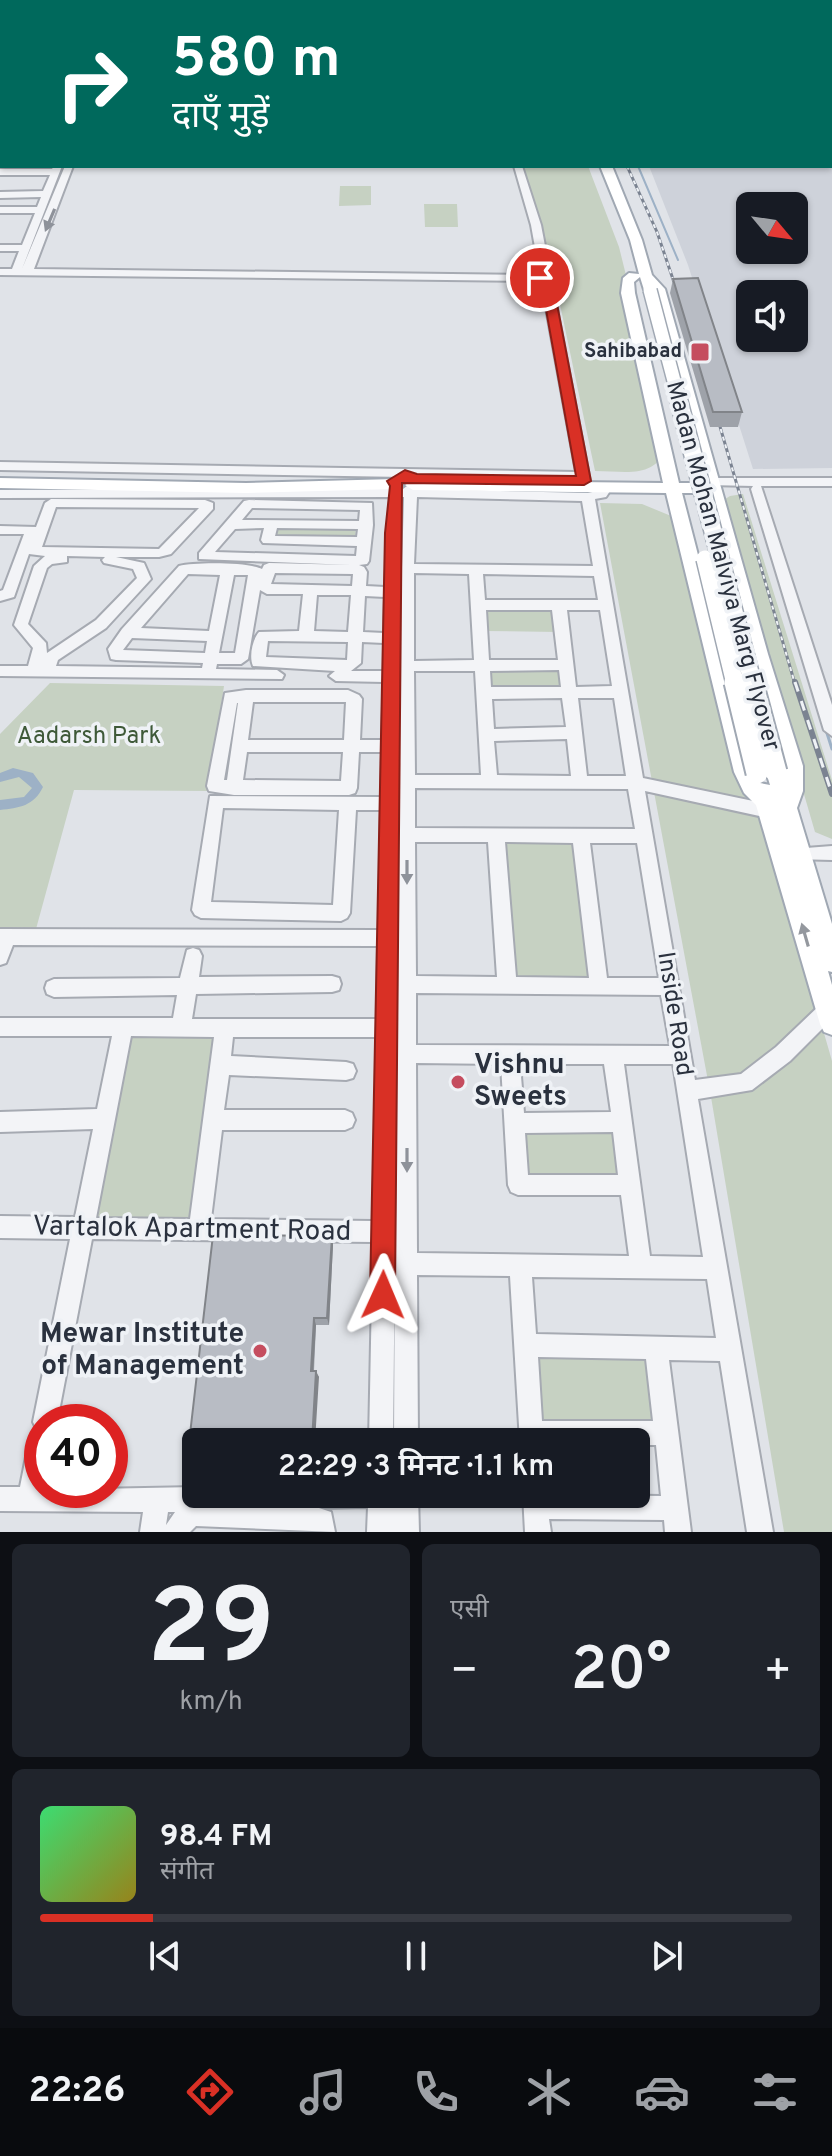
<!DOCTYPE html>
<html lang="hi">
<meta charset="utf-8">
<style>
:root{--surface:#171b24;--page:#20242c;--text:#f1f3f6;--muted:#9ea1a6;--line:#363941;--accent:#d93025}
body{margin:0;font-family:Overpass,"Noto Sans Devanagari",sans-serif;background:var(--page);color:var(--text);height:100vh;display:flex;flex-direction:column;font-size:30px;white-space:nowrap}
*{box-sizing:border-box;margin:0}
p{font-size:26px;color:var(--muted)}
.icon{flex:none;width:44px;height:44px;fill:none;stroke:currentColor;stroke-width:2;stroke-linecap:round;stroke-linejoin:round}
.map{position:relative;height:1532px;overflow:hidden}
.details{display:flex;flex-direction:column;gap:12px;padding:12px;background:#0d0f14;flex:1}
.details>*{flex:none}
.guide{position:absolute;left:0px;top:0px;width:832px;height:168px;box-shadow:0 2px 6px #0004;background:#00695c;color:#fff;overflow:hidden}
.needle{width:52px;rotate:119deg}
.controls{position:absolute;left:736px;top:192px;display:grid;gap:16px}
.controls a{display:grid;place-items:center;width:72px;height:72px;border-radius:12px;background:var(--surface);box-shadow:0 2px 6px #0004;font-size:40px}
.speed{position:absolute;left:24px;top:1404px;display:flex;gap:16px;font-size:40px;font-weight:700;text-align:center}
.speed>*{display:grid;place-content:center;width:104px;height:104px;border-radius:50%;background:var(--surface);box-shadow:0 2px 6px #0004;line-height:1}
.speed .limit{border:12px solid #d22;background:#fff;color:#111}
.pin{position:absolute;display:grid;place-items:center;width:68px;height:68px;color:#fff;margin:-34px;border:4px solid #fff;border-radius:50%;box-shadow:0 2px 8px #0007}
.me{position:absolute;width:88px;margin:-44px;rotate:1deg;stroke-linejoin:round;filter:drop-shadow(0 0 6px #0008)}
.turn{display:flex;align-items:center;gap:28px;height:168px;padding:0 40px;font-size:36px}
.turn .icon{width:104px;height:104px;stroke-width:2.5}
.turn b{display:block;font-size:56px;line-height:68px}
.big{font-size:60px;font-weight:600;line-height:1.1}
.details .widget{flex:1;display:flex;flex-direction:column;justify-content:center;gap:12px;min-width:0;padding:0 28px;border-radius:12px;background:var(--page)}
.details .dial{align-items:center;gap:0}
.dial b{font-size:104px;line-height:1}
.song{display:flex;align-items:center;gap:24px}
.cover{width:96px;height:96px;border-radius:12px;background:linear-gradient(135deg,hsl(140 70% 55%),hsl(50 70% 35%))}
.played{height:8px;border-radius:4px;background:linear-gradient(90deg,var(--accent) 15%,var(--line) 15%)}
.keys{display:flex;justify-content:space-around;direction:ltr}
.heat{display:flex;justify-content:space-between;align-items:center;font-size:44px;direction:ltr}
.details .tiles{flex:1;display:grid;gap:12px;grid-template-columns:1fr 1fr}
.widget:last-child{grid-column:span 2}
.trip{position:absolute;left:182px;top:1428px;width:468px;height:80px;border-radius:12px;background:var(--surface);box-shadow:0 2px 6px #0004;font-weight:600;line-height:80px;text-align:center}
.menu{display:flex;height:128px;justify-content:space-around;align-items:center;background:#090b0e;color:var(--muted)}
.menu .icon{width:56px;height:56px}
.menu .current{color:var(--accent)}
.menu b{font-size:36px;color:var(--text)}
.map>svg:first-child{display:block}
</style>
<div class="map">
<svg width="832" height="1532" viewBox="0 0 832 1532">
<rect width="100%" height="100%" fill="#e0e3e8"/>
<path fill="#ced2da" fill-rule="evenodd" d="M571 0H832V468L753 469 688 265 649 166H830V2ZM750 206H794V250H750ZM750 294H794V338H750Z"/>
<path fill="#c6d1c2" d="M523 166H588L619 247 668 444C656 480 627 471 595 471L554 276Z
M340 186H371V205L339 206Z
M424 204H457L458 227H425Z
M743 494 832 780V839L815 832 733 550 722 501 730 496Z
M600 503 642 504 676 518 832 1061V1532H784L711 1097Z
M276 527 356 528 355 540 274 539Z
M482 607H556L558 632 483 631Z
M485 668H563L565 690H487Z
M50 683 224 686 208 791 74 790 36 929H0V734Z
M503 839H577L592 981H511Z
M129 1036 215 1037 189 1221 94 1220Z
M519 1128H618L624 1180H522Z
M538 1354 649 1356 656 1427 541 1425Z"/>
<path fill="#9db1c6" d="M13 768 33 773 43 787C34 806 19 808 0 810V800L24 797 32 788 19 777 0 782V773Z"/>
<g fill="none" stroke-linecap="round" stroke-linejoin="round">
<path stroke="#9db1c6" stroke-width="2" d="M638 166 678 260
M754 500 767 543"/>
<path stroke="#9db1c6" stroke-width="3" d="M826 730 832 749"/>
<g stroke="#a6aab2" stroke-width="4">
<path id="minor" d="M471 0H477L479 2H471Z
M0 21H2V25H0Z
M0 48H2V52H0Z
M0 64H2V68H0Z
M0 144H2V150H0Z
M830 154H832V160H830Z
M0 156H2V162H0Z
M54 166H62L22 269 65 166H73L34 269 540 275 531 225 514 166H522L541 225 590 481 584 485 577 480 0 470V462L576 472 541 281 0 275V269H12L19 251H0V245H22L35 213H0V207H37L41 197 0 198V192L43 191 50 175H0V169H52Z
M712 478H832V486H761L832 705V736L824 730 751 489 753 486 708 485 706 482Z
M397 482 401 483 403 489 411 483 415 484 417 489 588 493 597 491 601 485H611L612 488 606 497 595 499 643 778 768 804 774 806 776 811 774 816 768 818 645 791 695 1080 741 1074 776 1047 821 1004 832 1003V1019L790 1061 752 1090 698 1099 773 1532H747L720 1361 669 1360 691 1532H665L664 1520 549 1519 551 1532H525L523 1494 661 1496 656 1445H636V1442H520L510 1276 417 1275 418 1442H394L395 1242 393 1442H369L373 1242 92 1239 57 1422H42V1490L196 1487V1494H418L419 1532H393L394 1507 393 1532H367L368 1507 319 1508 331 1512 335 1532 196 1526 190 1532H140L143 1512 0 1511V1487H20L30 1437 36 1428 33 1422 70 1239 0 1238V1216L75 1217 93 1129 0 1132V1112L97 1109 112 1036H0V1018H173L177 995 54 997 47 994 45 988 47 982 54 979 180 978 187 950 193 948 199 950 202 956 199 977 332 976 339 978 341 984 339 990 332 992 196 994 192 1019H377L378 946 13 945 6 963 0 965V929L379 930 381 810H356L350 913 347 918 341 921 201 918 195 915 192 910 210 796 381 797 382 752H359L357 788 355 793 349 795H234L209 791 207 786 225 693 246 690H348L359 695 362 699 360 740H382L384 682 336 681 329 676 335 671 253 666C249 657 252 640 259 632L299 631 303 594H267L260 590 248 659 241 664H217L216 669 277 670 284 675 282 679 0 676V666H28L33 648 14 625 34 566 45 556 29 554 14 597 0 601V591L3 590 24 534H0V526L36 527 45 503 51 499 205 500 213 503V509L171 554 159 557H116L144 563 151 579 106 628 58 660 56 666 202 668 203 663 116 660 111 659 108 649 122 629 179 566C195 562 248 562 262 569L264 565 269 563 352 565 199 559V553L244 501 249 500 372 503 373 525 369 561 367 564 359 565 364 567 367 572 366 586 385 587 390 497 0 498V490L390 489 393 483ZM402 497H404L399 671 400 533ZM417 497 582 501 593 566 414 564ZM56 507 199 508 159 549 42 547ZM252 508 360 510 359 521 242 520ZM264 528 261 540 263 543 357 546 356 556 215 552 235 529ZM277 528 358 529 357 537 275 536ZM67 556 105 557 102 560 104 563 133 569 137 578 96 620 47 653 46 643 28 624 47 568 52 564 67 562ZM275 573 353 574 352 586 271 584ZM414 573 469 574 474 660 414 661ZM188 574 220 575 209 631 141 628ZM483 574 594 576 598 600H485ZM234 575H248L235 653H219ZM317 595H351L348 632 314 631ZM365 596 385 597 384 633 363 632ZM486 610H552L558 660H489ZM567 610H600L612 686 576 687ZM132 638 207 641 205 653 123 650ZM268 641 348 642 347 660 266 657ZM362 642 384 643V671H351L361 663ZM559 670 561 687H491L490 671ZM414 671H475L481 775H415ZM399 682V775H398ZM562 698 566 727 494 729 492 699ZM578 698H614L626 776H587ZM253 702H346L344 740H248ZM238 703 227 780H224L237 703ZM567 739 571 776 497 775 494 741ZM247 752H343L341 781 243 780ZM398 787H399L398 930H397ZM415 788 628 789 635 829 415 828ZM223 808 339 810 333 905 211 902ZM415 842H488L497 977 416 976ZM505 842 573 843 589 978 516 977ZM590 843H637L659 978H607ZM398 946 396 1222H395ZM416 993 661 995 670 1046 416 1045ZM131 1036 214 1037 190 1219 96 1218ZM233 1037H377L373 1221 211 1219 222 1130H345L352 1127 355 1120 352 1113 345 1110H224L229 1075 346 1080 353 1078 356 1071 353 1064 346 1062 231 1056ZM416 1063 501 1064 508 1185 511 1192 518 1195H621L629 1256 417 1253ZM520 1064H604L611 1112 524 1113ZM624 1064H673L703 1257 650 1256ZM613 1132 618 1175H528L525 1133ZM532 1277 707 1279 716 1338 536 1334ZM538 1357 646 1359 653 1421H542ZM168 1512H175L166 1525Z
M832 846V860L793 859 790 854 793 849Z"/>
</g>
<g stroke="#a0a8b3" stroke-width="4">
<path id="major" d="M534 0H542L543 2H535Z
M600 166H612L642 240 652 275 665 289 768 654 803 766V791L797 808 832 924V972L828 971 832 985V1035L824 1032 820 1024 756 805 744 793 734 772 666 493 413 490 405 485 413 480 663 483 621 293 623 278 629 273 639 274 630 240ZM640 277 645 293H654L704 483H679L635 293 634 282ZM682 493H707L783 766H769L766 772 770 785 760 783 754 772Z
M0 478 246 483 395 479 403 484 395 489 246 493 0 488Z"/>
</g>
<use href="#minor" fill="#f3f4f7" fill-rule="evenodd"/>
<use href="#major" fill="#fff" fill-rule="evenodd"/>
<g stroke="#7b8391" stroke-width="3">
<path id="rail-far1" d="M627 166 657 232 680 300
M714 406 795 684"/>
</g>
<g stroke="#7b8391" stroke-width="6">
<path id="rail" d="M795 682 832 794"/>
</g>
<use href="#rail-far1" stroke="#eff2f6" stroke-width="2" stroke-dasharray="4" stroke-linecap="butt"/>
<use href="#rail" stroke="#eff2f6" stroke-width="3" stroke-dasharray="10" stroke-linecap="butt"/>
<g stroke="#a0a8b3" stroke-width="16" stroke-linecap="butt">
<path id="major-bridge-far2" d="M650 290 678 396"/>
</g>
<g stroke="#a0a8b3" stroke-width="20" stroke-linecap="butt">
<path id="major-bridge-far1" d="M677 394 753 684
M705 559 735 684"/>
</g>
<g stroke="#a0a8b3" stroke-width="25" stroke-linecap="butt">
<path id="major-bridge" d="M735 682 757 773
M752 682 776 772"/>
</g>
<use href="#major-bridge-far2" stroke="#fff" stroke-width="13"/>
<use href="#major-bridge-far1" stroke="#fff" stroke-width="17"/>
<use href="#major-bridge" stroke="#fff" stroke-width="21"/>
</g>
<path fill="#9ea2a9" d="M673 279 742 412 738 427H710L670 293Z
M332 1236 333 1245 329 1325H316L314 1371 319 1377 196 1442 195 1447 189 1443Z"/>
<path fill="#818489" d="M332 1236 333 1245 329 1325 327 1318Z
M314 1318 316 1325 313 1376 311 1371Z
M316 1371 319 1377 315 1442H312Z"/>
<path fill="#b8bcc4" stroke="#818489" stroke-width="2" d="M698 278 742 412H713L673 279Z
M213 1235 332 1236 327 1318H314L311 1371H316L312 1442 189 1443Z"/>
<defs><path id="oneway-solid" d="M-6-.8H1V-3.2L6.5 0L1 3.2V.8H-6Z" transform="scale(2)"/></defs>
<g fill="#8e929a">
<use href="#oneway-solid" transform="translate(50 220) rotate(113)"/>
<use href="#oneway-solid" transform="translate(407 872) rotate(90)"/>
<use href="#oneway-solid" transform="translate(407 1160) rotate(90)"/>
</g>
<use fill="#94989e" href="#oneway-solid" transform="translate(805 935) rotate(-106)"/>
<path fill="#d93025" stroke="#8d1f18" stroke-width="2" d="M540 275 552 278 591 481 584 485 402 483 395 1295 392 1304 383 1308 374 1304 370 1295 385 533 390 486 387 481 405 470 417 474 576 476 541 282 534 278Z"/>
<g fill="#c54d5f" stroke="#eff2f6" stroke-width="3">
<rect x="690" y="342" width="20" height="20" rx="4"/>
<circle cx="458" cy="1082" r="8"/>
<circle cx="260" cy="1351" r="8"/>
</g>
<g text-anchor="middle" dominant-baseline="central" stroke-width="7" stroke-linejoin="round" paint-order="stroke">
<g font-size="20" font-weight="bold" fill="#2a313e" stroke="#eff2f6" text-anchor="end">
<text x="682" y="352">Sahibabad</text>
</g>
<g font-size="24" fill="#2a313e" stroke="#eff2f6">
<text transform="translate(722 566) rotate(75)">Madan Mohan Malviya Marg Flyover</text>
<text transform="translate(674 1014) rotate(81)">Inside Road</text>
</g>
<g font-size="24" fill="#3e5938" stroke="#eff2f6">
<text x="89" y="737">Aadarsh Park</text>
</g>
<g font-size="28" font-weight="bold" fill="#2a313e" stroke="#eff2f6" text-anchor="start">
<text x="474" y="1066">Vishnu<tspan x="474" dy="32">Sweets</tspan></text>
<text x="244" y="1335" text-anchor="end">Mewar Institute<tspan x="244" dy="32">of Management</tspan></text>
</g>
<g font-size="28" fill="#2a313e" stroke="#eff2f6">
<text transform="translate(192 1230) rotate(1)">Vartalok Apartment Road</text>
</g>
</g>
</svg>
<div class="controls">
<a><svg class="needle" viewBox="-14 -14 28 28"><path d="M0-13l5 13h-10z" fill="#e53935"/><path d="M0 13l5-13h-10z" fill="#9ea1a6"/></svg></a>
<a><svg class="icon" aria-label="sound" viewBox="0 0 24 24"><path d="M4 9h4l5-4v14l-5-4H4zM17 9q2 3 0 6"/></svg></a>
</div>
<div class="speed"><div class="limit">40</div></div>
<div class="pin" style="left:540px;top:278px;background:#d93025"><svg class="icon" aria-label="arrive" viewBox="0 0 24 24"><path d="M6 21V4h12l-3 4 3 4H6"/></svg></div>
<svg class="me" style="left:383px;top:1295px" viewBox="-20 -20 40 40"><path d="M0-17L14 15 0 8-14 15z" fill="#d93025" stroke="#fff" stroke-width="4"/></svg>
<div class="trip">22:29 · 3 मिनट · 1.1 km</div>
<div class="guide">
<div class="turn"><svg class="icon" aria-label="right" viewBox="0 0 24 24"><path d="M7 20v-9h11M14 6l5 5-5 5"/></svg><div><b>580 m</b>दाएँ मुड़ें</div></div>
</div>
</div>
<section class="details">
<div class="tiles">
<div class="widget dial"><b>29</b><p>km/h</p></div>
<div class="widget"><p>एसी</p>
<div class="heat"><a>−</a><b class="big">20°</b><a>+</a></div>
</div>
<div class="widget">
<div class="song"><i class="cover"></i><div><b>98.4 FM</b><p>संगीत</p></div></div>
<div class="played"></div>
<div class="keys"><svg class="icon" aria-label="previous" viewBox="0 0 24 24"><path d="M18 5L8 12l10 7zM5 5v14"/></svg><svg class="icon" aria-label="pause" viewBox="0 0 24 24"><path d="M8 5v14M16 5v14"/></svg><svg class="icon" aria-label="next" viewBox="0 0 24 24"><path d="M6 5l10 7-10 7zM19 5v14"/></svg></div>
</div>
</div>
</section>
<nav class="menu">
<b>22:26</b>
<svg class="icon current" aria-label="directions" viewBox="0 0 24 24"><path d="M12 3l9 9-9 9-9-9zM9 14v-3h6M13 9l2 2-2 2"/></svg>
<svg class="icon" aria-label="music" viewBox="0 0 24 24"><path d="M9 18V5l10-2v13"/><circle cx="6" cy="18" r="3"/><circle cx="16" cy="16" r="3"/></svg>
<svg class="icon" aria-label="phone" viewBox="0 0 24 24"><path d="M5 4h4l2 5-3 2q2 4 5 5l2-3 5 2v4C11 20 4 13 5 4z"/></svg>
<svg class="icon" aria-label="climate" viewBox="0 0 24 24"><path d="M12 3v18M4 7l16 10M4 17L20 7"/></svg>
<svg class="icon" aria-label="car" viewBox="0 0 24 24"><path d="M5 17H2v-5l4-1 3-4h7l3 4 3 1v5h-3M9 17h6M6 11h13"/><circle cx="7" cy="17" r="2"/><circle cx="17" cy="17" r="2"/></svg>
<svg class="icon" aria-label="filters" viewBox="0 0 24 24"><path d="M4 7h16M4 17h16"/><circle cx="9" cy="7" r="2"/><circle cx="15" cy="17" r="2"/></svg>
</nav>
